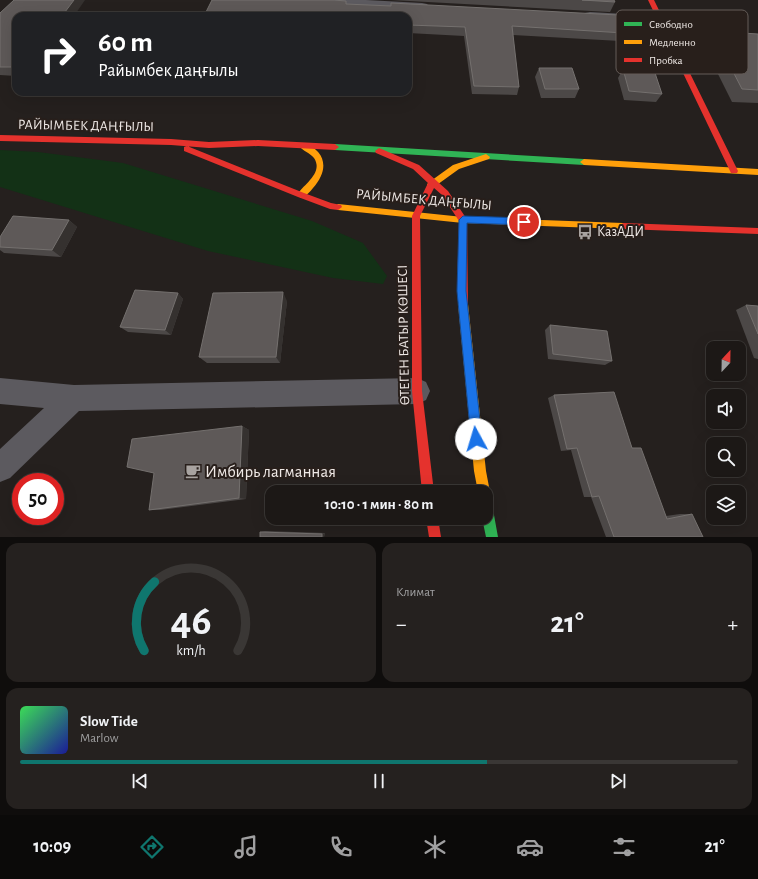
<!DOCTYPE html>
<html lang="ru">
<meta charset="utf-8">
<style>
:root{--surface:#1c1816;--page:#25211f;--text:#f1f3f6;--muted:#a0a0a1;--line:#3a3735;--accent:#0f766e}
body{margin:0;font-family:"Alegreya Sans",sans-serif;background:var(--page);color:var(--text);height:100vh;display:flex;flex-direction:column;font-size:15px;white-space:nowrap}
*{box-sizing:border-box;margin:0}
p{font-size:13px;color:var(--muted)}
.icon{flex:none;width:22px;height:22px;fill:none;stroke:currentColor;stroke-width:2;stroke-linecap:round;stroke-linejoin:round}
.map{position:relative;height:537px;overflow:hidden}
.details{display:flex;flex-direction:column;gap:6px;padding:6px;background:#0f0d0c;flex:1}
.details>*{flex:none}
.hud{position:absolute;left:12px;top:12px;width:400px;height:84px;border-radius:12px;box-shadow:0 4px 16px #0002,0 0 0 1px var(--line);background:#202124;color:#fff;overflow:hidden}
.needle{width:26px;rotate:22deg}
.controls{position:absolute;left:706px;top:341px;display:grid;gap:8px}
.controls a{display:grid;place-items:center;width:40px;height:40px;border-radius:8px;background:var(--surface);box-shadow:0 4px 16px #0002,0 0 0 1px var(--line);font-size:20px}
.speed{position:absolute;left:12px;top:473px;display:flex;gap:8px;font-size:20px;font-weight:700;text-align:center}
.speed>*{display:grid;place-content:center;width:52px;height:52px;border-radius:50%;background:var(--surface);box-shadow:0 4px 16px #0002,0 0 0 1px var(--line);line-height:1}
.speed .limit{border:6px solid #d22;background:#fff;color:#111}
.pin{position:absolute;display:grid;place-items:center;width:34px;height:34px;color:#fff;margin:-17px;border:2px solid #fff;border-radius:50%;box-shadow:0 1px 4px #0007}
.me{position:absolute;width:44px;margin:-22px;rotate:354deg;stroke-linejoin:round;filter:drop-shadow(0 0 3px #0008)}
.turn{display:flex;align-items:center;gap:14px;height:84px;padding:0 20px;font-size:18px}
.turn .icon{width:52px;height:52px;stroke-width:2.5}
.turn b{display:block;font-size:28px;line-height:34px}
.big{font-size:30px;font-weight:700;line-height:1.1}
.details .card{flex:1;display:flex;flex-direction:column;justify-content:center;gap:6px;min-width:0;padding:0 14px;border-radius:12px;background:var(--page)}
.details .dial{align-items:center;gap:0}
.dial svg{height:104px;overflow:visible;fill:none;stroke:var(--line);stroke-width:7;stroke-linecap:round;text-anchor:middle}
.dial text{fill:var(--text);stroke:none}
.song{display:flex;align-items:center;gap:12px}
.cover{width:48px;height:48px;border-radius:6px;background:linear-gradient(135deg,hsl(130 70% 55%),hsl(240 70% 35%))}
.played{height:4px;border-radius:2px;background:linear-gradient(90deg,var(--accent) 65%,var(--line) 65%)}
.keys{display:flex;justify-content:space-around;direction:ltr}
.heat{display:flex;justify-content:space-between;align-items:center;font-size:22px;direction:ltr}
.details .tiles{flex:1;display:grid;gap:6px;grid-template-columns:1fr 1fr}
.card:last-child{grid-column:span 2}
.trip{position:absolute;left:265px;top:485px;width:228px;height:40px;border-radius:12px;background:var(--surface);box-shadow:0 4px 16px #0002,0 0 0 1px var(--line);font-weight:700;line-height:40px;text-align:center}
.menu{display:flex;height:64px;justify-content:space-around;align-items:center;background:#0b0a09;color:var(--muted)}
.menu .icon{width:28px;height:28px}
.menu .current{color:var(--accent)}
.menu b{font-size:18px;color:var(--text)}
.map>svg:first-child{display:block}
</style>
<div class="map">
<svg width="758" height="537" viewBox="0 0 758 537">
<rect width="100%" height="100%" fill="#25201e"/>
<path fill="#133116" d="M0 150 38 152 123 163 312 221 363 243 387 276 383 284 333 278 208 251 0 187Z"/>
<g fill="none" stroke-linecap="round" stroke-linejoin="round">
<path fill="#5c5a5f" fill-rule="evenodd" d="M278 0H366L422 3 427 4 429 7 427 10 422 11 285 4 280 3Z
M590 12 660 16 665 17 667 20 665 23 660 24 585 19 583 16 585 13Z
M0 378 74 385 417 378 426 382 430 391 426 400 417 404 79 411 10 478 0 482V449L44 408 0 404Z"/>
<path fill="#30b455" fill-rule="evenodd" d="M335 144 584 159 588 162 584 165 335 150 331 147Z
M486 498 490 500 492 504 498 537H486L482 518H486Z"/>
<path fill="#ff9f0a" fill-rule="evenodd" d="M303 143C327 151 329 170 313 188 310 192 306 196 301 198L297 195C303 185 324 173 314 158 310 153 303 151 299 146Z
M486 154 490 157 489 159 459 169 434 187H428L427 185 428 183 453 165Z
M584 159 758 169V175L584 165 580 162Z
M338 204 463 217 623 223 627 226 623 229 463 223 338 210 334 207Z
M463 300 466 301 468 304 486 471 490 492 488 496 486 497V492H478L474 471 458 304 460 301Z"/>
<path fill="#e5322d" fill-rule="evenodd" d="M648 0H654L738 171 737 173H731L730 171Z
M0 135 171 139 209 142 258 140 335 144 339 147 335 150 258 146 209 148 171 145 0 141Z
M187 146 304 193 331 203 341 205 342 207 338 210 330 209 298 197 184 151V147Z
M379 148 419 165 448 191 466 218 467 220 468 304 466 307 463 308 460 307 457 291 459 221 442 195 434 188 420 216 422 391 434 492H422L412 391V216L428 183 413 169 376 153 375 151Z
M623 223 758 228V234L623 229 619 226Z
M426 518H438L441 537H429Z"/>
</g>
<path fill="#4c4847" d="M391 0H614L615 2 610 12Z
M346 1V4L624 33 620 41 513 35 519 87 517 95 472 94 464 36 408 33V16H204Z
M0 13 16 16V76L0 75Z
M710 31 758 34V103L732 102 715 68H713L702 43Z
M539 68 579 89 575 98H541L535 77Z
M623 69 662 94 656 102 624 100 618 78Z
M69 220 77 227 61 257 4 253 0 250V237Z
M178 293 183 299 171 335 128 332 120 327Z
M287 301 280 363H207L199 357Z
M746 305 758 306V359L754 358 736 310Z
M550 325 612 361 605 365 548 359 545 330Z
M554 395 632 448 666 516 680 514H692L703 537H606L591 497H584L571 450 561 451 548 398Z
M242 426 249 430 246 499 160 510H149Z
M265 531 325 533 324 537 260 532Z"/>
<path fill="#35312f" d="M74 0H85L74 16H62Z
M69 220 77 227 61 257 52 250Z
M283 292 287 301 280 363 276 357Z
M178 293 183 299 171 335 165 330Z
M242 426 249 430 246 499 239 498Z
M325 533 324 537H322V534Z"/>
<path fill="#5e5958" stroke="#74706e" d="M14 0H74L62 16H16V67H0V13Z
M212 0H334L346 1V4L391 6V3L618 15 624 33 512 26 519 87 474 86 465 27 408 25V16H204Z
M582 0H614L615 2Z
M710 31 758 34V90L742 89 725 56H723Z
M539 68H572L579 89H545Z
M623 69 654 70 662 94 629 91Z
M13 216 69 220 52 250 0 247V237Z
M135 290 178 293 165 330 120 327Z
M283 292 276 357H199L213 293Z
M746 305 758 306V334Z
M550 325 607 331 612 361 553 354Z
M614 392 632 448H641L667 519 692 514 703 537H614L599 496 592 497 577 448 567 449 554 395Z
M242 426 239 498 149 510 154 473 127 467 132 439Z
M260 532 322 534V537H260Z"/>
<path fill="#1a73e8" stroke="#114b97" d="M463 216 524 218 528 222 524 225 467 223 466 291 482 439 480 443 476 445 473 443 471 439 457 291 459 220Z"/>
<defs>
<g id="bus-bare" transform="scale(1.2)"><path d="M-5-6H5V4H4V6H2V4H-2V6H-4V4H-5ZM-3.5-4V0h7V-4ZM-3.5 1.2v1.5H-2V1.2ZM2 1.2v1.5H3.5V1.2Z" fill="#a8a3a0" stroke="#281f1b" stroke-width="2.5" paint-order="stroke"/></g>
<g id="cafe-bare" transform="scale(1.2)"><path d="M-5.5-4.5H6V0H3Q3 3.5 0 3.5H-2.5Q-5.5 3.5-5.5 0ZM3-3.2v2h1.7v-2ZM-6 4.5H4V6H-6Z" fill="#a8a3a0" stroke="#281f1b" stroke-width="2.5" paint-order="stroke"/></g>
</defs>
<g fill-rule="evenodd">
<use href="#bus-bare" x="585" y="232"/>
<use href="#cafe-bare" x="193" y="471"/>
</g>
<g text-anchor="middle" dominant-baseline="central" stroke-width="4" stroke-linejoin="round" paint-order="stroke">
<g font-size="14" fill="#efe9e6" stroke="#281f1b">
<text transform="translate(86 126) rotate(1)">РАЙЫМБЕК ДАҢҒЫЛЫ</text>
<text transform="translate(424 200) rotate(5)">РАЙЫМБЕК ДАҢҒЫЛЫ</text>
<text transform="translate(404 335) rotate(-91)">ӨТЕГЕН БАТЫР КӨШЕСІ</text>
</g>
<g font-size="14" fill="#efe9e6" stroke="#281f1b" text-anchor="start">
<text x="597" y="232">КазАДИ</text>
</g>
<g font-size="17" fill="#efe9e6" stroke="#281f1b" text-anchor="start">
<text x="205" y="471">Имбирь лагманная</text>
</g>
</g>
<rect x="616" y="10" width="132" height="64" rx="6" fill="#281f1b" stroke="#645c58" stroke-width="1"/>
<rect x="624" y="22" width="18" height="4" fill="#30b455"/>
<rect x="624" y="40" width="18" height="4" fill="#ff9f0a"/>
<rect x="624" y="58" width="18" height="4" fill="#e5322d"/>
<g font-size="11" fill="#efe9e6">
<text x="649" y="28">Свободно</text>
<text x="649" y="46">Медленно</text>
<text x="649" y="64">Пробка</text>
</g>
</svg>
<div class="controls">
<a><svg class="needle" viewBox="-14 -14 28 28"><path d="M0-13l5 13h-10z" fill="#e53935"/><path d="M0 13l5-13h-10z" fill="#a0a0a1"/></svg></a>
<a><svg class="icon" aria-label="sound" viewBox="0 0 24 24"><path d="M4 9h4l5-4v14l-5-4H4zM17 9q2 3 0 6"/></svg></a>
<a><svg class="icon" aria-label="search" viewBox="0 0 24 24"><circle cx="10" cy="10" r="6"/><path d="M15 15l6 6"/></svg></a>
<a><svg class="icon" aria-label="layers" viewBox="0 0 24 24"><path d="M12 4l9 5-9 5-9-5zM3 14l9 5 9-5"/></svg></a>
</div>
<div class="speed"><div class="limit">50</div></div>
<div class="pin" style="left:524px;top:222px;background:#d93025"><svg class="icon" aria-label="arrive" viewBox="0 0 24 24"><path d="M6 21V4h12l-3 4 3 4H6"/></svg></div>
<svg class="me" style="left:476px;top:439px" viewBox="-20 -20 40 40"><circle r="19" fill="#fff"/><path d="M0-13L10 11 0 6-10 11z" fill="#1a73e8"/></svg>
<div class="trip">10:10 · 1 мин · 80 m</div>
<div class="hud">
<div class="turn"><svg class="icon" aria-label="right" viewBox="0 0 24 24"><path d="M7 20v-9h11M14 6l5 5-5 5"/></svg><div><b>60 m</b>Райымбек даңғылы</div></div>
</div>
</div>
<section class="details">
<div class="tiles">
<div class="card dial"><svg viewBox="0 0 100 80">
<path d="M14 69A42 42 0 1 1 86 69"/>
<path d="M14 69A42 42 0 0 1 22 16" stroke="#0f766e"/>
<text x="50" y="56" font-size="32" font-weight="700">46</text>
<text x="50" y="72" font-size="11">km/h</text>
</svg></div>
<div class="card"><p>Климат</p>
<div class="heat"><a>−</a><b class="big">21°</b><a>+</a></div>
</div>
<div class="card">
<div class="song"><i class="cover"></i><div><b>Slow Tide</b><p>Marlow</p></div></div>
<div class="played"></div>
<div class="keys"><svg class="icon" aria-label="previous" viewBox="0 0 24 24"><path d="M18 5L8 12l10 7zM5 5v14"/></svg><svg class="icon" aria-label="pause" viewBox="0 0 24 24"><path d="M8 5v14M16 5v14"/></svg><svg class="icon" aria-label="next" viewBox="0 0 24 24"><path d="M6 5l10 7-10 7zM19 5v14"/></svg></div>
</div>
</div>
</section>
<nav class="menu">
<b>10:09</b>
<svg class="icon current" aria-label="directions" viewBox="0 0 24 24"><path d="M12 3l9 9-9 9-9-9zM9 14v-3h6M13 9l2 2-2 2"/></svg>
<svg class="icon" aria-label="music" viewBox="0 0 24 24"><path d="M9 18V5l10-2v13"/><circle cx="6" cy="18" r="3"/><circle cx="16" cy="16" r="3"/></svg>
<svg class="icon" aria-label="phone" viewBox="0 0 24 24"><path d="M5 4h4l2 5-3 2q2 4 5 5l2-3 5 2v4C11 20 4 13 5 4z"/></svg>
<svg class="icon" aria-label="climate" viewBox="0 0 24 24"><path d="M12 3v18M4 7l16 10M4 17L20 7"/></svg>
<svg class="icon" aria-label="car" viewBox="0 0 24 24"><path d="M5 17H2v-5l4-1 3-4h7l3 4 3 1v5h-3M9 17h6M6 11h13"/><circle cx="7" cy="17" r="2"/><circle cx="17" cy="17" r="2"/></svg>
<svg class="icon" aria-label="filters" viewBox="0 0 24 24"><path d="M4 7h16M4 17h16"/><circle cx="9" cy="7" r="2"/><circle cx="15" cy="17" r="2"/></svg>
<b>21°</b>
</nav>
